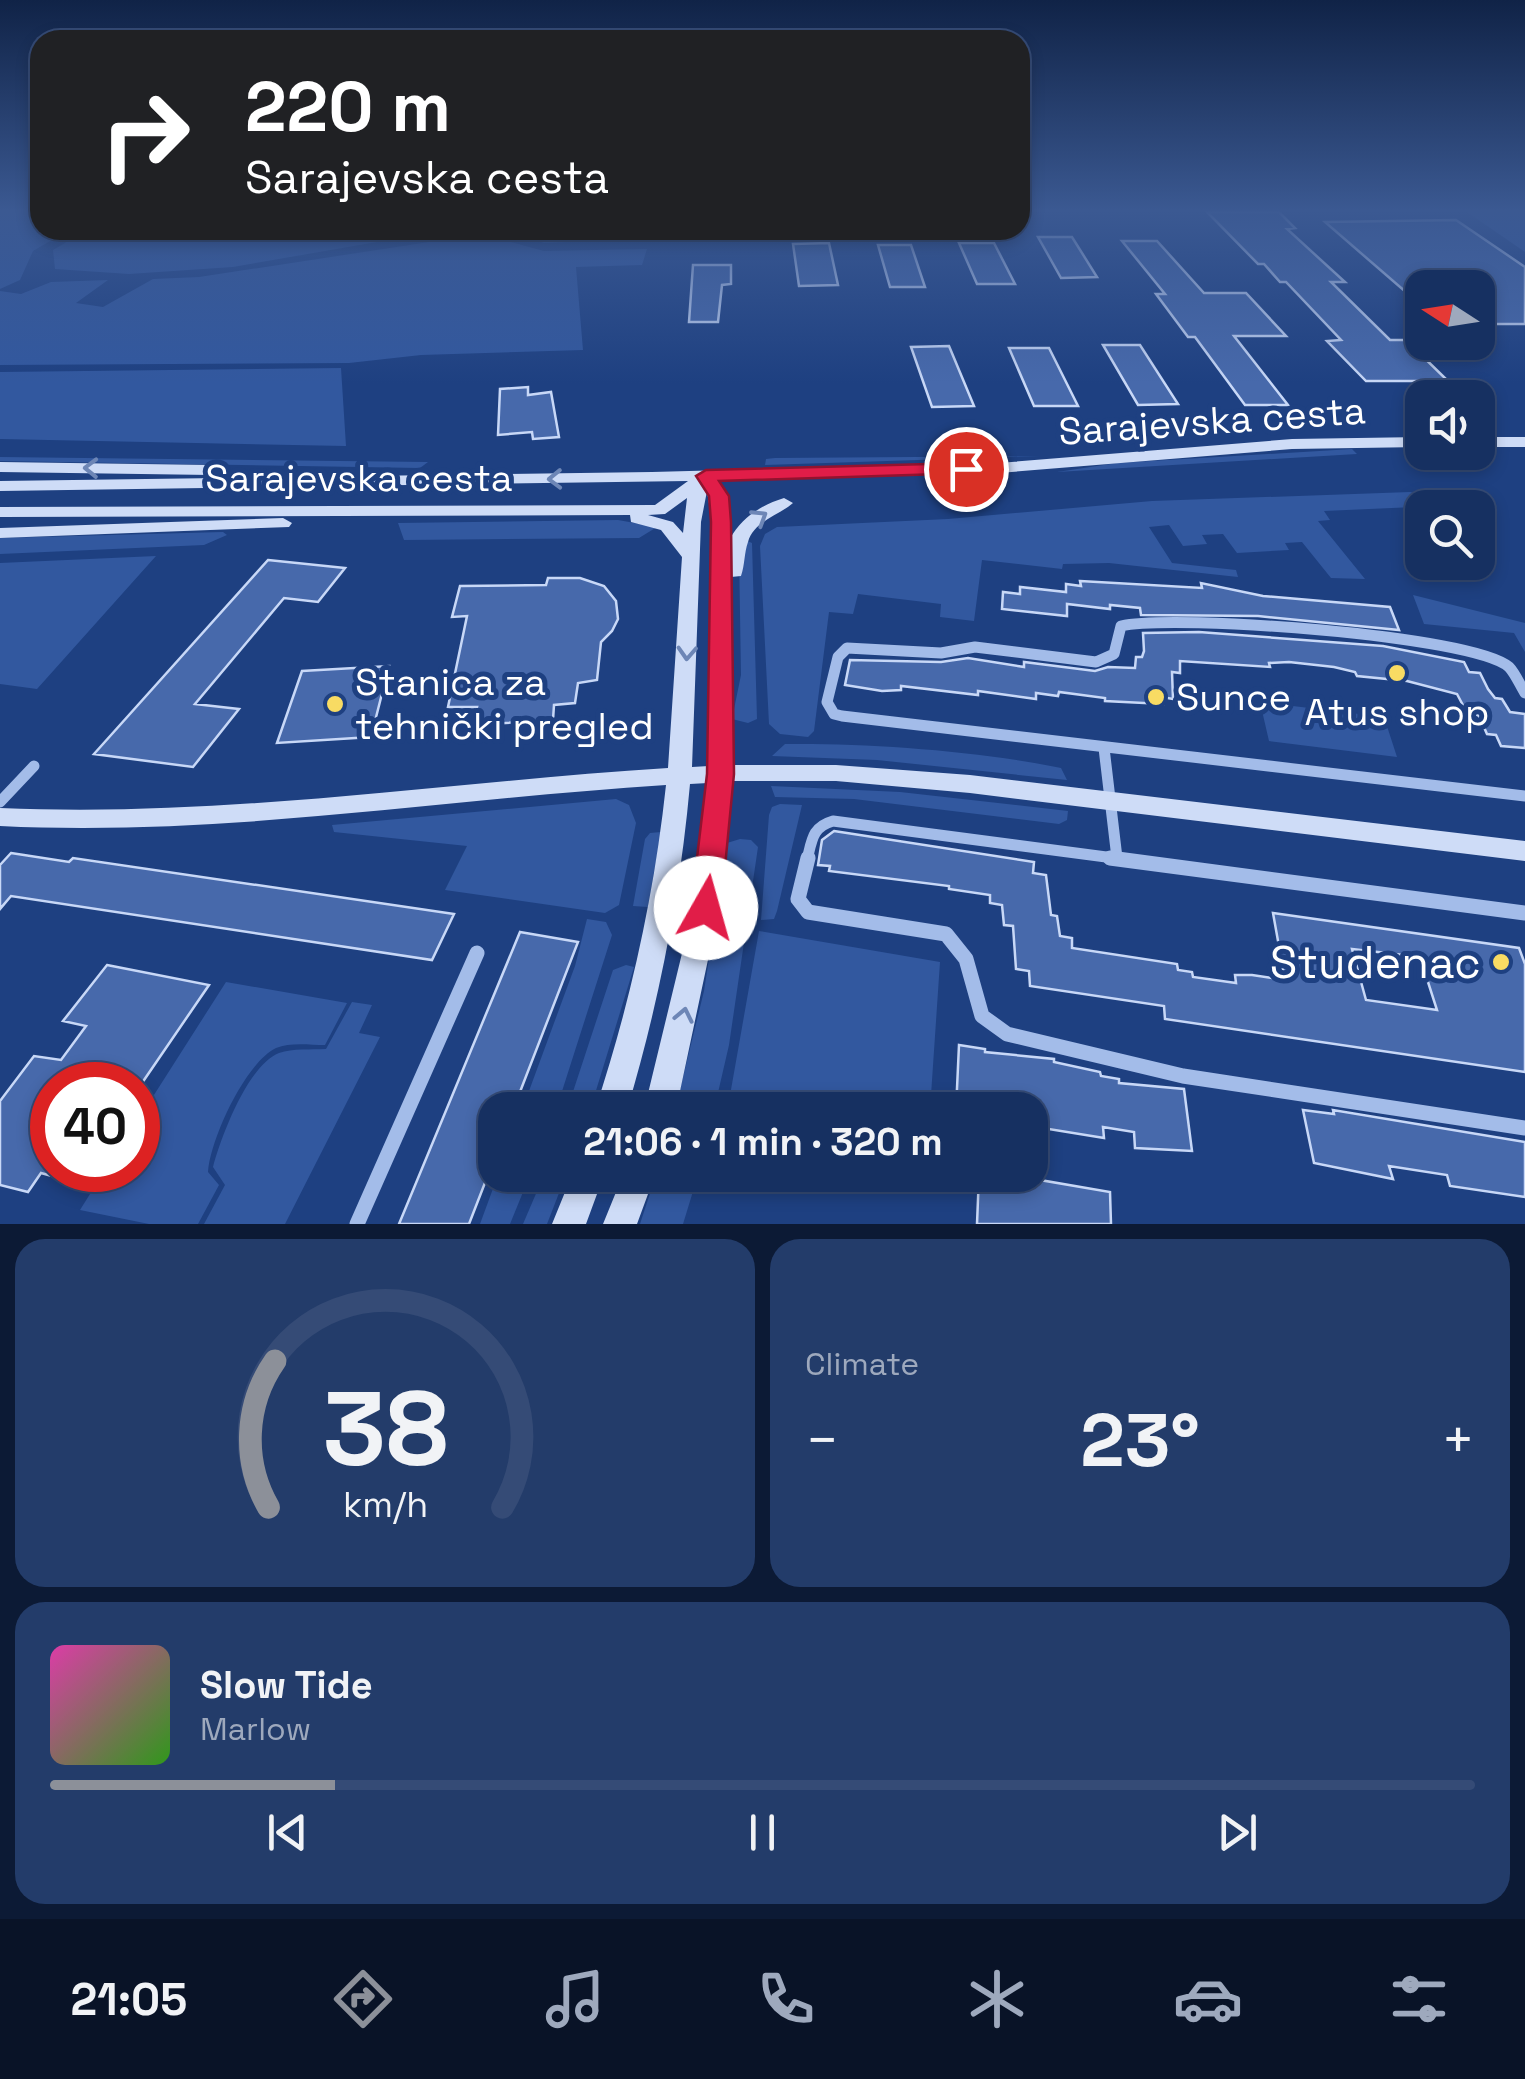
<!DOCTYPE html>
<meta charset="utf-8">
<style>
:root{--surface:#163061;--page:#233c6a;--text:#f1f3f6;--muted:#9ea9bd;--line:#354b76;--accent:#8c9099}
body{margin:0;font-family:"Space Grotesk",sans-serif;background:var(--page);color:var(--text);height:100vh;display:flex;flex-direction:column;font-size:38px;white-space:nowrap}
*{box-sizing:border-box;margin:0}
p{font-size:32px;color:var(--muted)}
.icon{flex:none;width:55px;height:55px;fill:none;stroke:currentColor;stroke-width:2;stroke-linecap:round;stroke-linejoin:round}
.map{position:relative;height:1224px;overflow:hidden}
.details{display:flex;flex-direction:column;gap:15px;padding:15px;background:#0c1a35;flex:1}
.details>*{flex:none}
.guide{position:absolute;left:30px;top:30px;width:1000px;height:210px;border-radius:30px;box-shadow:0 5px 15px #0003,0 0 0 2px var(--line);background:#202124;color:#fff;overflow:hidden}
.needle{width:65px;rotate:282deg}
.buttons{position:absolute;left:1405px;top:270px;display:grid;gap:20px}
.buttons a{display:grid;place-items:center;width:90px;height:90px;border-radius:20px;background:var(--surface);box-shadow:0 5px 15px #0003,0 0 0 2px var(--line);font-size:50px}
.speed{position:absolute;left:30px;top:1062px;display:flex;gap:20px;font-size:50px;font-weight:700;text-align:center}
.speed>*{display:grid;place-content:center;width:130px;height:130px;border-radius:50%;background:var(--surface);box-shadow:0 5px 15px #0003,0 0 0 2px var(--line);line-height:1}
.speed .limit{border:15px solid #d22;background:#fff;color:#111}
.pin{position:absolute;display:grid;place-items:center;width:85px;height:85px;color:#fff;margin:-42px;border:5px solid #fff;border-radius:50%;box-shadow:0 2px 10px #0007}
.me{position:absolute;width:110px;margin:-55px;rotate:7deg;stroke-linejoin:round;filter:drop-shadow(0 0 8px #0008)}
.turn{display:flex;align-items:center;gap:35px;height:210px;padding:0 50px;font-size:45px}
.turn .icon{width:130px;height:130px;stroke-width:2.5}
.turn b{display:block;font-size:70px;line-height:85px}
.big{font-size:75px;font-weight:700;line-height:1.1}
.details .card{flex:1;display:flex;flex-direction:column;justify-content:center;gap:15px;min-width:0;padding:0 35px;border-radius:30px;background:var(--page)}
.details .dial{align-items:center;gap:0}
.dial svg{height:260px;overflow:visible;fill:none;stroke:var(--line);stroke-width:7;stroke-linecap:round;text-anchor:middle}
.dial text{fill:var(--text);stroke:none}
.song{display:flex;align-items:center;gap:30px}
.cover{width:120px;height:120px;border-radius:15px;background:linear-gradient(135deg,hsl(320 70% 55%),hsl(110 70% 35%))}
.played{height:10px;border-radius:5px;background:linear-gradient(90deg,var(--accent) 20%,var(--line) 20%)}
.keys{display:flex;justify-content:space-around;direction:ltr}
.heat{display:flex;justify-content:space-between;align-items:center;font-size:55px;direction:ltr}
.details .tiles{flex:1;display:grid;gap:15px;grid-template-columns:1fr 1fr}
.card:last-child{grid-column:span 2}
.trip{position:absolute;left:478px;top:1092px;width:570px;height:100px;border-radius:30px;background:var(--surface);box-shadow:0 5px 15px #0003,0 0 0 2px var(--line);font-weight:700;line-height:100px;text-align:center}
.tab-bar{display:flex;height:160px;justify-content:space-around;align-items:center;background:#091327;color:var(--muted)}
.tab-bar .icon{width:70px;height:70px}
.tab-bar .on{color:var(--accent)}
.tab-bar b{font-size:45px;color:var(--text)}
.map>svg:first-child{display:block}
</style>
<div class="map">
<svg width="1525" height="1224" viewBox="0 0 1525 1224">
<rect width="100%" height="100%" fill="#1e4081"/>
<path fill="#32589f" d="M0 212H40V230H69L33 251 20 280 0 289Z
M1467 212H1525V252Z
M97 230H259L248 240H281L329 230H446L233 267 129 274 55 269 53 250 77 236Z
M512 230H659L656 238 544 243Z
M482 234 544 251 647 249 642 265 576 267 583 350 421 355 349 363 0 365V291L21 294 51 282 108 280 76 303 103 307 153 279 199 277Z
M341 368 346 446 0 439V372Z
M1352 449 1357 454 1057 472 1117 463Z
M1041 456 765 465 766 459 775 458Z
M0 457 428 462 420 468 0 461Z
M1410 492 1430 496 1437 506 1324 511 1330 520 1318 521 1365 579 1331 578 1302 542 1285 543 1289 550 1237 553 1223 534 1202 535 1207 544 1183 546 1169 525 1149 527 1172 563 1236 570 1238 577 1109 563 1063 564 1062 569 982 560 974 621 940 617 941 604 858 594 853 614 829 612 814 731 808 737 780 734 769 724 760 546 765 534 777 527 948 519 1152 501Z
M618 520 657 527 639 538 404 540 398 523Z
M223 532 227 535 204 545 0 554V538Z
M745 540 752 543 757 719 748 723 732 719 741 675 739 552Z
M156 556 37 689 0 684V563Z
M1413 595 1525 623V652L1514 633 1424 624Z
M1260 702 1384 717 1397 757 1269 741Z
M785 744C868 743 980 751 1061 768L1067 780 877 760 772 756Z
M771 786 900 792 1068 811 1067 820 1059 824 854 799 775 797Z
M616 799 629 805 636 823 619 905 605 913 445 890 467 846 334 832 332 825Z
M780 804 802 805 777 911 774 919 761 920 769 815 772 807Z
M661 832 648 907 633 906 645 839 650 833Z
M740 839 751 840 758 847 729 1045 714 1110H675L704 991 727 843Z
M587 919 606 922 612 935 556 1110H522L575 966Z
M759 931 940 962 930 1110 731 1109 729 1101Z
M626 965 634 967 590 1110H567L613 970Z
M226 982 347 1003 325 1045C310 1045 290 1042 276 1048 245 1063 210 1140 208 1172L219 1185 198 1224H149L80 1210 105 1170H138V1120Z
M352 1002 372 1005 359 1033 380 1037 285 1224H204L225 1185 213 1167C221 1137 248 1065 279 1053 293 1048 311 1050 326 1049Z
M498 1175H530L510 1224H480Z
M544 1175H566L547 1224H523Z
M656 1175H698L683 1224H640Z"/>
<path fill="#4769ab" stroke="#c8d8f7" stroke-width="2.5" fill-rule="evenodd" d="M1207 212H1279L1295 228 1287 229 1345 282H1331L1390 340H1406L1448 381H1366L1327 341 1341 340 1286 282H1280L1264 264H1258Z
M1456 220 1525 267V324H1478V280H1422V306L1325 222Z
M1038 237H1072L1097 277 1061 278Z
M1122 241H1157L1204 293H1246L1286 336H1234L1288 405H1245L1195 337H1188L1156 294H1165Z
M829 243 838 285 799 286 793 244Z
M959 243H994L1015 284H977Z
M878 245H911L925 287H890Z
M693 265H731V284L722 285 718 322H689Z
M1103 345H1140L1178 404 1138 405Z
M949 346 974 406 932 407 911 347Z
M1009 348H1049L1078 406H1034Z
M528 387V395L551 392 559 437 533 439 532 432 498 435 500 389Z
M268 560 345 568 318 602 284 598 195 704 239 709 193 767 94 754Z
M548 578H580L604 586 616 601 618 619 612 631 601 642 597 680 578 683 575 703 554 705 553 720 472 725 477 707H448L467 616 452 617 460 586 546 585Z
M1080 581 1202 588 1201 583 1263 596 1390 607 1399 630 1258 616 1141 615 1140 608 1110 605V609L1067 604V616L1002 609 1003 592 1020 594V587L1066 592V584L1081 586Z
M1199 632 1383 646 1464 662 1469 672 1480 673 1488 689 1495 698 1502 699 1510 712 1525 714V748L1501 746 1496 735 1487 734 1479 716 1465 709 1457 694 1407 681 1357 676 1355 672 1334 667 1289 662 1269 663 1270 667 1180 661V673L1172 672 1173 699 1162 697 1163 704 1105 701V698L1059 692 1058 696 1036 693V699L978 691V695L901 686V690L882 691 845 685 850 660 941 662 968 658 1024 667V662L1095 671 1108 667 1135 668 1136 657H1142L1144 651 1143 633Z
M389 666 371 737 277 743 302 671Z
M834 831 1034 862 1033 873 1046 875 1051 915 1057 916 1060 936 1072 938V948L1177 964 1178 970 1192 972 1193 977 1236 983 1235 975H1252L1285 980 1273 913 1519 948 1525 964V1072L1165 1019 1164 1006 1030 986 1029 971 1016 969 1013 926 1004 925 1002 905 990 903V895L949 889V886L829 871 830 866 818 865 822 840ZM1352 949 1420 957 1437 1010 1366 1000Z
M11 853 69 862 73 858 454 914 432 960 11 896 0 909V865Z
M520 932 578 942 513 1110H495V1157L469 1224H399Z
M107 965 209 985 142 1083 94 1072 85 1085H52V1176L41 1173 28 1192 0 1185V1101L34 1056 61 1060 86 1026 63 1021Z
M959 1045 985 1049V1052L1054 1059V1062L1100 1072 1101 1076 1119 1079V1083L1184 1089 1192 1151 1135 1148 1134 1132 1103 1127 1104 1138 1030 1126V1110H956Z
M1303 1110 1334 1114 1333 1110 1525 1142V1197L1450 1186 1447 1175 1389 1166 1393 1179 1314 1163Z
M979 1175H1011L1110 1192 1111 1224H977Z"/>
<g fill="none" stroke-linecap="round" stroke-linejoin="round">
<path stroke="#a3bce9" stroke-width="11" d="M1525 693C1520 685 1515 673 1509 667 1472 635 1174 614 1121 626L1114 654 1096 662 975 647 941 653 847 648 838 657 827 702 834 714 842 716 1525 796
M1104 748 1117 858
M0 802 34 766
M807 860C812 840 812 827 833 821L1129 860"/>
<path stroke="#a3bce9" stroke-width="15" d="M808 858 798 899 808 912 946 934 966 959 982 1016 1007 1034 1183 1076 1525 1128
M1110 858 1525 913
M357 1224 477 953"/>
<path fill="#cedcf7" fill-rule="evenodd" d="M1422 437V447L1292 449 999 473 717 480 728 496 730 539C741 518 761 505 784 498L793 503C778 516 754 521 748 542 744 553 745 565 741 576L731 577 733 765H836L970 775 1525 841V861L970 793 836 781H732L719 908 676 1110H644L693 908 708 783 690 784C680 895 659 1003 627 1110H595C630 1004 654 897 666 785 444 799 223 837 0 826V808C224 818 445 782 668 768L682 557 661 530 631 522 630 515 0 517V507L655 505 688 481 0 491V481L652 472 999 463 1292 439ZM707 491 712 522 709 766 692 767 701 522ZM687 498 683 533 673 522 648 515 665 514Z
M1478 437H1525V447H1478Z
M0 462 211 465 219 470 211 475 0 472Z
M283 518 292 523 289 527 0 538V528Z
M572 1175H604L586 1224H552Z
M623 1175H655L637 1224H603Z"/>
</g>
<defs><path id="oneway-chevron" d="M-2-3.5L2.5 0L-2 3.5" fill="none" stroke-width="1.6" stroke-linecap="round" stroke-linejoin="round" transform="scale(2.5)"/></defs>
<g stroke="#6d86b6">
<use href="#oneway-chevron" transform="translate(91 468) rotate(-179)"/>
<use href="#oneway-chevron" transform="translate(555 479) rotate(179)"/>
<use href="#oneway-chevron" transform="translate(760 517) rotate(-32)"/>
<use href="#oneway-chevron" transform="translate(687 653) rotate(93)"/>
<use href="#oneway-chevron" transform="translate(684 1015) rotate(-78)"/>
</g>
<linearGradient id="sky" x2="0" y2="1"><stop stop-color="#102347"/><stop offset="0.55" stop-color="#3b5992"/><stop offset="1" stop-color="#3b5992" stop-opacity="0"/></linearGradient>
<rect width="1525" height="383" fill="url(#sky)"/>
<path fill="#e11d48" stroke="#92132f" stroke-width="2.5" d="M966 463 975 469 973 473 719 481 729 496 731 522 734 774 721 908 717 917 706 920 695 917 691 908 707 774 711 522 709 496 696 476 706 470Z"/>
<g fill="#f8db63" stroke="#1e4081" stroke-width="4">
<circle cx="1397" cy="673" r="10"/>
<circle cx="1156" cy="697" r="10"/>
<circle cx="335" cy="704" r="10"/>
<circle cx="1501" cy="962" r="10"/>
</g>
<g text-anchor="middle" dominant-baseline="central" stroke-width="10" stroke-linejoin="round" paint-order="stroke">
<g font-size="38" fill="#fff" stroke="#1e4081">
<text transform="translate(1212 421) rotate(-4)">Sarajevska cesta</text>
<text x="359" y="478">Sarajevska cesta</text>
</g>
<g font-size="38" fill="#fff" stroke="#1e4081" text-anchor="start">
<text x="355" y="682">Stanica za<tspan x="355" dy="44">tehnički pregled</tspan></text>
<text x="1176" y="697">Sunce</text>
<text x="1397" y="712" text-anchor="middle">Atus shop</text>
</g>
<g font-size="45" fill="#fff" stroke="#1e4081" text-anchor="end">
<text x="1481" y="962">Studenac</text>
</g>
</g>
</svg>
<div class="buttons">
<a><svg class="needle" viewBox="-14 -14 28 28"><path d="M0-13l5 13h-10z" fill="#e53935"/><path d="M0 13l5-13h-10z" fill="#9ea9bd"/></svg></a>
<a><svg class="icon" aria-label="sound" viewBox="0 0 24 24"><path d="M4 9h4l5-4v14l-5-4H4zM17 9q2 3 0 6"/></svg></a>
<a><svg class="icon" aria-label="search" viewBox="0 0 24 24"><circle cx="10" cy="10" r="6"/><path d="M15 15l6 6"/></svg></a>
</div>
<div class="speed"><div class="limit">40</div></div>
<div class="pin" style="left:966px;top:469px;background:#d93025"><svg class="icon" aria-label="arrive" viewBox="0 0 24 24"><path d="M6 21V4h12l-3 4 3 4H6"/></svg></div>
<svg class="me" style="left:706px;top:908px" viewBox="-20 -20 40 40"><circle r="19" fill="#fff"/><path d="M0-13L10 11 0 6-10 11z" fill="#e11d48"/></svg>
<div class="trip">21:06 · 1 min · 320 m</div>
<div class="guide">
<div class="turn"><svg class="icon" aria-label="right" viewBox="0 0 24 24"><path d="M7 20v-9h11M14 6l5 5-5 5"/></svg><div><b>220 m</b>Sarajevska cesta</div></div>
</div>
</div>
<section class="details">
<div class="tiles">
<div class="card dial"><svg viewBox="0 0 100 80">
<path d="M14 69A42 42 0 1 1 86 69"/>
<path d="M14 69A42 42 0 0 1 16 24" stroke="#8c9099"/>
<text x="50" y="56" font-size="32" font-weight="700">38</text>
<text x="50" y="72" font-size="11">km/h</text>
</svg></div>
<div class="card"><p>Climate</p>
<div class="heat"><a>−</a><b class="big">23°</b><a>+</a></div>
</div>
<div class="card">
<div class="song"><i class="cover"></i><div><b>Slow Tide</b><p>Marlow</p></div></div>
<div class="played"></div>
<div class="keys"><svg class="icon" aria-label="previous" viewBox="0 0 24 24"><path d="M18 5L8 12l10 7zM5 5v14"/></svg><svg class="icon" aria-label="pause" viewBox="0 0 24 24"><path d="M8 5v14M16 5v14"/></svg><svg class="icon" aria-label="next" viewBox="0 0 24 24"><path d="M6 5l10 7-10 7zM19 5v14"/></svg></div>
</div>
</div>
</section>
<nav class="tab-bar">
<b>21:05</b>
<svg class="icon on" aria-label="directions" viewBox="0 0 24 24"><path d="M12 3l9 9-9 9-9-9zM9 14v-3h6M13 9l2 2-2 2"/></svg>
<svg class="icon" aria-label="music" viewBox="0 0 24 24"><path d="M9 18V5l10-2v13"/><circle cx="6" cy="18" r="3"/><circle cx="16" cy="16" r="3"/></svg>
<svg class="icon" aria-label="phone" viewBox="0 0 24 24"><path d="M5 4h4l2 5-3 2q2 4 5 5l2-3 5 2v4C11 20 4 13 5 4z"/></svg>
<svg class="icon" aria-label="climate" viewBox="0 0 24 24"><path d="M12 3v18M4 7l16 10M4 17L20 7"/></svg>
<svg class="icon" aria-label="car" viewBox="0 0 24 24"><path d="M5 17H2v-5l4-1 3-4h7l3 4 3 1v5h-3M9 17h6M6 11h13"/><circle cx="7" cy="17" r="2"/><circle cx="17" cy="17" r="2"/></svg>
<svg class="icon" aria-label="filters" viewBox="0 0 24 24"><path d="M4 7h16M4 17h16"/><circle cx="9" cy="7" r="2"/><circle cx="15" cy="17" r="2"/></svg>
</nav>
